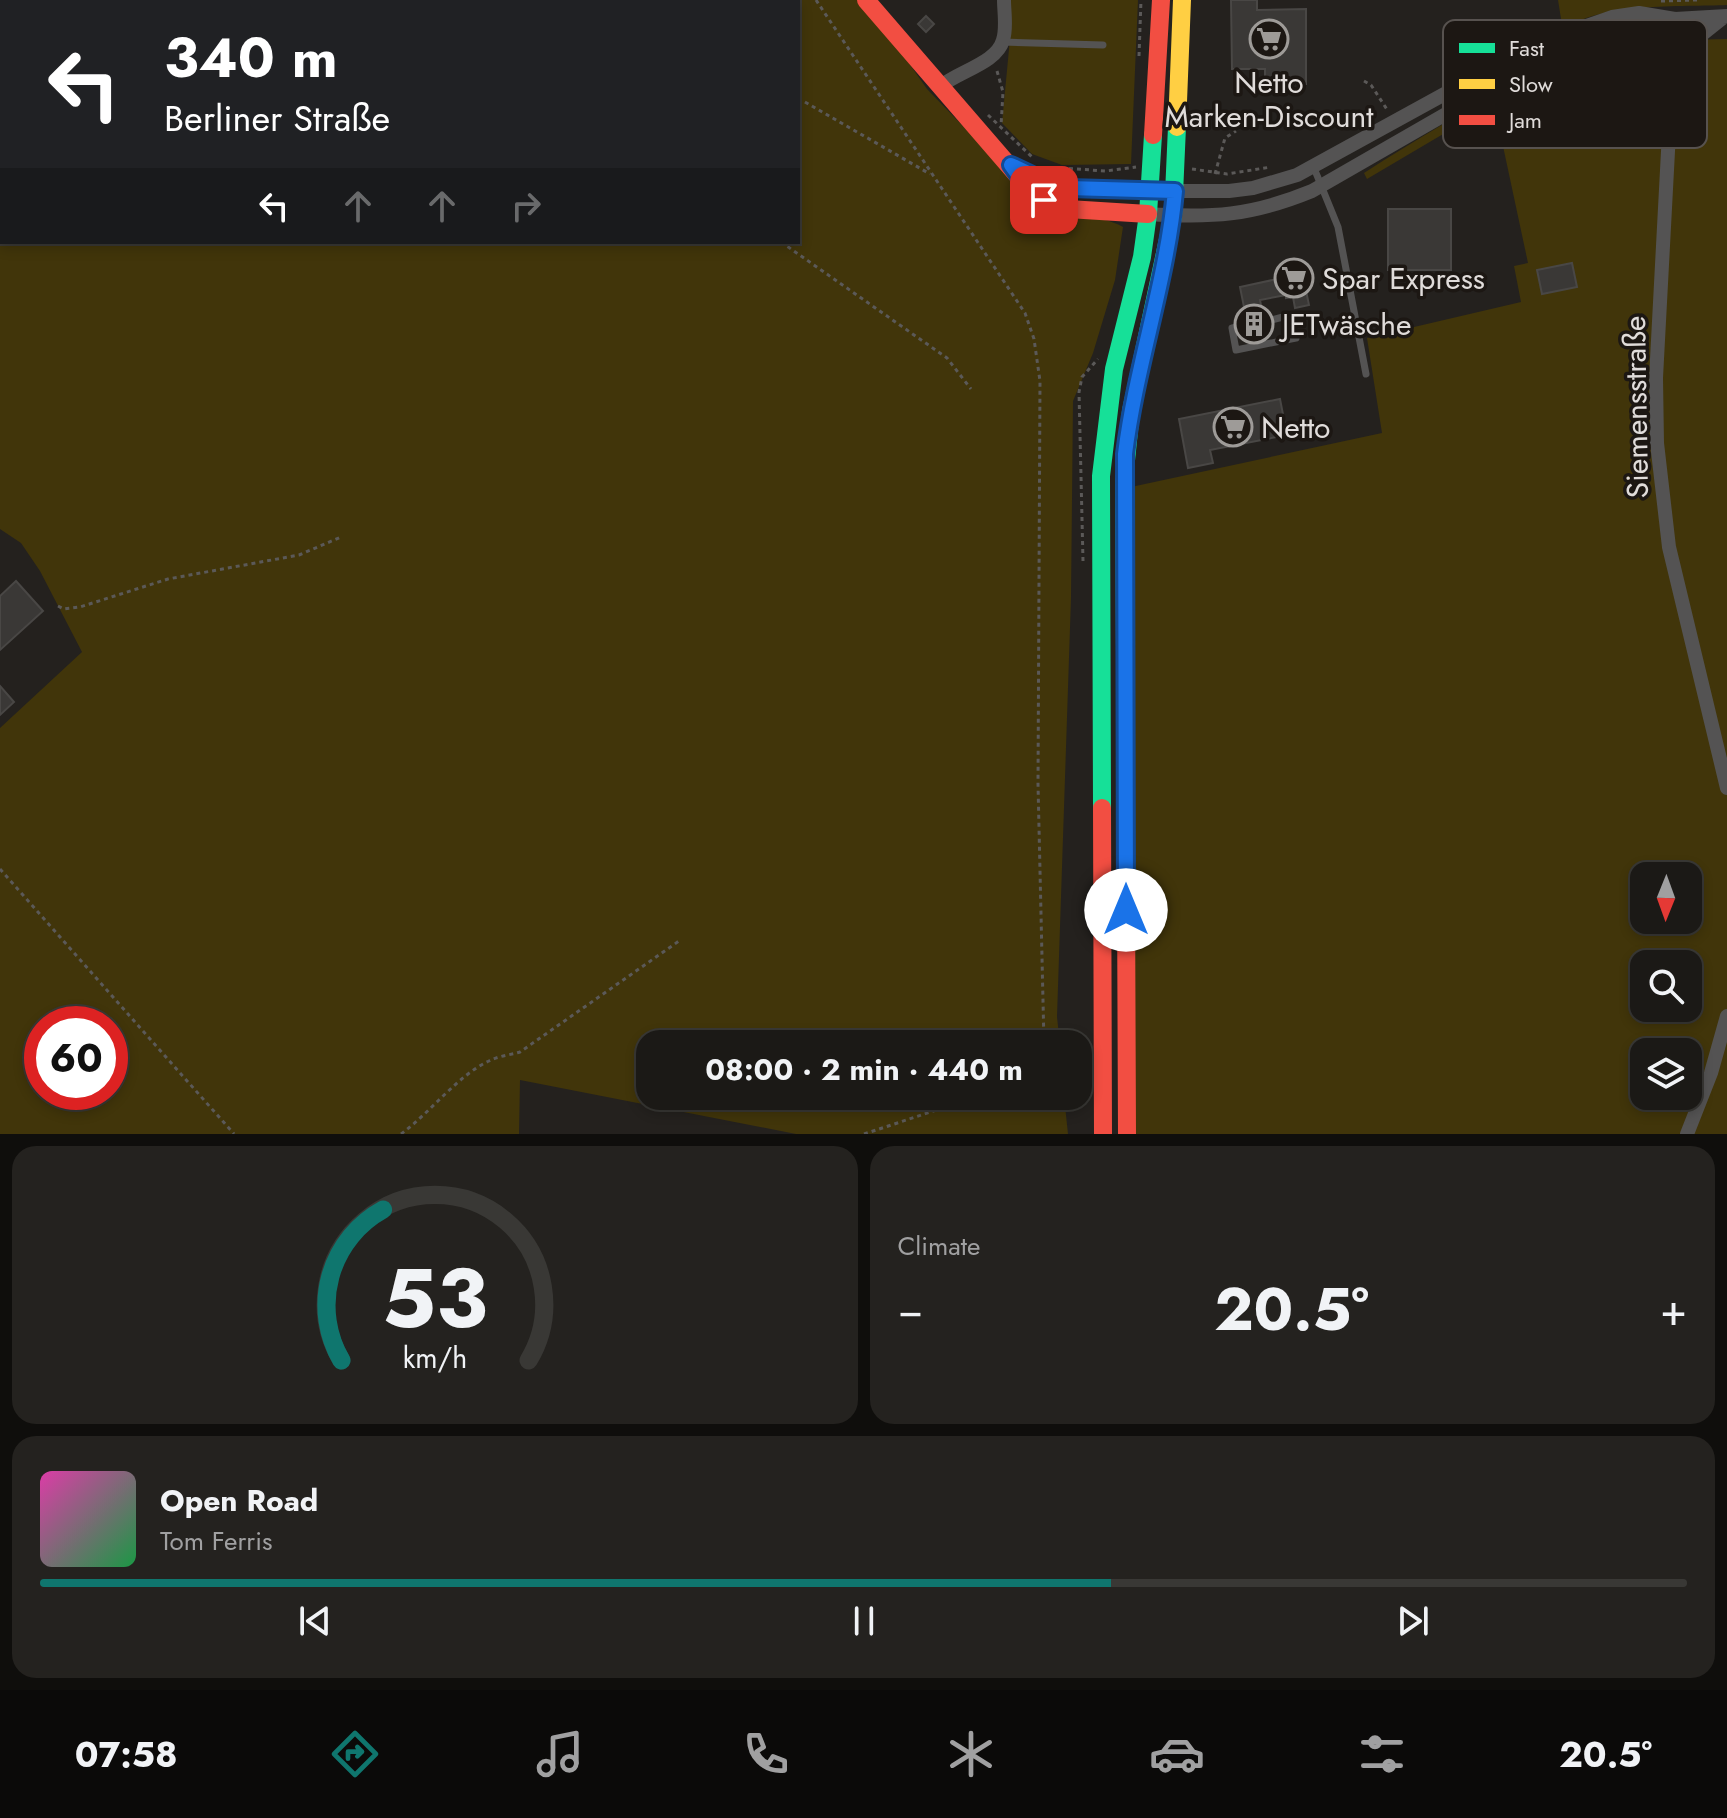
<!DOCTYPE html>
<meta charset="utf-8">
<style>
:root{--surface:#1b1916;--page:#24221f;--text:#f1f3f6;--muted:#a0a0a1;--line:#393835;--accent:#0f766e}
body{margin:0;font-family:Jost,sans-serif;background:var(--page);color:var(--text);height:100vh;display:flex;flex-direction:column;font-size:30px;white-space:nowrap}
*{box-sizing:border-box;margin:0}
p{font-size:26px;color:var(--muted)}
.icon{flex:none;width:44px;height:44px;fill:none;stroke:currentColor;stroke-width:2;stroke-linecap:round;stroke-linejoin:round}
.map{position:relative;height:1134px;overflow:hidden}
.drawer{display:flex;flex-direction:column;gap:12px;padding:12px;background:#0f0e0c;flex:1}
.drawer>*{flex:none}
.top-card{position:absolute;left:0px;top:0px;width:800px;height:244px;box-shadow:0 4px 12px #0003,0 0 0 2px var(--line);background:#202124;color:#fff;overflow:hidden}
.needle{width:52px;rotate:181deg}
.buttons{position:absolute;left:1630px;top:862px;display:grid;gap:16px}
.buttons a{display:grid;place-items:center;width:72px;height:72px;border-radius:16px;background:var(--surface);box-shadow:0 4px 12px #0003,0 0 0 2px var(--line);font-size:40px}
.speed{position:absolute;left:24px;top:1006px;display:flex;gap:16px;font-size:40px;font-weight:700;text-align:center}
.speed>*{display:grid;place-content:center;width:104px;height:104px;border-radius:50%;background:var(--surface);box-shadow:0 4px 12px #0003,0 0 0 2px var(--line);line-height:1}
.speed .limit{border:12px solid #d22;background:#fff;color:#111}
.pin{position:absolute;display:grid;place-items:center;width:68px;height:68px;color:#fff;margin:-34px;border-radius:16px;box-shadow:0 4px 12px #0006}
.me{position:absolute;width:88px;margin:-44px;rotate:0deg;stroke-linejoin:round;filter:drop-shadow(0 0 6px #0008)}
.turn{display:flex;align-items:center;gap:28px;height:168px;padding:0 32px;font-size:36px}
.turn .icon{width:104px;height:104px;stroke-width:2.5}
.turn b{display:block;font-size:56px;line-height:68px}
.lanes{display:flex;align-items:center;height:76px;padding:0 32px;background:#0003;justify-content:center;gap:40px;direction:ltr}
.lanes .off{opacity:.35}
.big{font-size:60px;font-weight:700;line-height:1.1}
.drawer .card{flex:1;display:flex;flex-direction:column;justify-content:center;gap:12px;min-width:0;padding:0 28px;border-radius:24px;background:var(--page)}
.drawer .dial{align-items:center;gap:0}
.dial svg{height:208px;overflow:visible;fill:none;stroke:var(--line);stroke-width:7;stroke-linecap:round;text-anchor:middle}
.dial text{fill:var(--text);stroke:none}
.song{display:flex;align-items:center;gap:24px}
.cover{width:96px;height:96px;border-radius:12px;background:linear-gradient(135deg,hsl(320 70% 55%),hsl(140 70% 35%))}
.played{height:8px;border-radius:4px;background:linear-gradient(90deg,var(--accent) 65%,var(--line) 65%)}
.keys{display:flex;justify-content:space-around;direction:ltr}
.heat{display:flex;justify-content:space-between;align-items:center;font-size:44px;direction:ltr}
.drawer .tiles{flex:1;display:grid;gap:12px;grid-template-columns:1fr 1fr}
.card:last-child{grid-column:span 2}
.trip{position:absolute;left:636px;top:1030px;width:456px;height:80px;border-radius:24px;background:var(--surface);box-shadow:0 4px 12px #0003,0 0 0 2px var(--line);font-weight:700;line-height:80px;text-align:center}
.dock{display:flex;height:128px;justify-content:space-around;align-items:center;background:#0b0a09;color:var(--muted)}
.dock .icon{width:56px;height:56px}
.dock .on{color:var(--accent)}
.dock b{font-size:36px;color:var(--text)}
.map>svg:first-child{display:block}
</style>
<div class="map">
<svg width="1727" height="1134" viewBox="0 0 1727 1134">
<rect width="100%" height="100%" fill="#24211e"/>
<path fill="#41350a" fill-rule="evenodd" d="M0 0H865L927 89 1045 211C1071 220 1099 213 1123 227L1115 280 1093 353 1073 401 1071 598 1057 1017 1060 1044H650V1096H1064L1068 1134H796L520 1080 519 1134H0V728L82 652 40 571 21 543 0 529ZM2 2H798V242H2ZM42 1024H110V1092H42Z
M1008 0H1138L1131 164 1062 165 1032 154 1002 123 1011 28Z
M1558 0H1727V5C1684 7 1595 2 1563 31Z
M1629 39 1642 41 1727 39V1134H1135L1131 487 1382 433 1367 338 1521 302 1514 266 1528 263 1494 104 1367 179 1364 173C1433 129 1503 87 1578 55L1580 58 1626 44V40ZM1644 876H1688V920H1644ZM1644 964H1688V1008H1644ZM1644 1052H1688V1096H1644Z"/>
<path fill="#3a3836" stroke="#494745" stroke-width="2" d="M1231 0H1257V10L1306 9V84H1265V69H1232Z
M926 16 934 24 926 32 918 24Z
M1388 209H1451V270H1388Z
M1572 263 1577 287 1542 294 1537 270Z
M1301 267 1309 305 1295 308 1293 297 1286 298V295L1260 300 1263 316 1258 323 1266 331 1250 334 1248 322 1242 320 1246 317 1240 287 1282 278 1281 271Z
M1280 399 1287 435 1210 450 1213 463 1188 468 1179 419Z
M16 581 43 611 0 650V596Z
M0 686 14 702 0 715Z"/>
<g fill="none" stroke-linecap="round" stroke-linejoin="round">
<path stroke="#5b5958" stroke-width="3" stroke-dasharray="4 4" stroke-linecap="butt" d="M485 0 487 2
M622 0 626 2
M816 0 1025 313 1034 339 1040 381 1038 784 1044 1044
M1661 1 1697 0
M1139 56 1141 0
M997 71 1003 92 1001 126
M1364 81 1371 85 1388 111
M798 98 930 174
M988 115 1032 157
M1061 168 1106 171 1136 167
M1192 169 1227 174 1271 167
M1215 174 1225 138 1236 131
M781 242 947 358 971 389
M1083 561 1079 392 1082 377 1098 359
M58 606 64 609 80 607 168 579 299 555 341 537
M0 869 234 1134
M401 1134C430 1113 458 1075 489 1061 498 1056 510 1055 520 1052L679 941
M864 1134 979 1096"/>
<path stroke="#545353" stroke-width="7" d="M1003 42 1103 45
M1314 168 1338 227 1366 374
M1264 322 1283 317
M1243 326 1232 328 1236 350 1296 338"/>
<path stroke="#545353" stroke-width="14" d="M1675 19 1656 378 1657 443 1669 547 1727 788
M1627 32C1655 39 1659 45 1670 72
M1676 72 1690 44 1724 17
M941 86C959 71 997 63 1003 40 1007 28 1004 12 1004 0
M1175 191H1229L1253 188 1297 175 1501 63 1569 32 1612 17 1639 13 1675 19 1727 16
M1148 214C1212 218 1251 216 1312 191L1472 99 1541 63 1614 33 1671 20
M1687 1134 1711 1073 1727 1016"/>
<path stroke="#16e098" stroke-width="18" d="M1125 651 1124 480 1131 411 1173 216 1177 127
M1102 808 1101 476 1114 369 1142 257 1148 214 1153 135"/>
<path stroke="#ffcf43" stroke-width="18" d="M1177 127 1182 0
M1017 168 1049 183 1068 188 1175 191"/>
<path stroke="#f24e42" stroke-width="18" d="M866 0 1024 183 1044 200 1068 209 1148 214
M1153 135 1161 0
M1125 651 1127 1134
M1102 808 1103 1134"/>
</g>
<g fill="none" stroke-linecap="round" stroke-linejoin="round">
<g stroke="#114b97" stroke-width="20">
<path id="route" d="M1044 200 1024 183 1011 165 1049 183 1068 188 1175 191C1167 280 1136 365 1125 454L1126 910"/>
</g>
<use href="#route" stroke="#1a73e8" stroke-width="14"/>
</g>
<defs>
<g id="supermarket-ring" transform="scale(2)"><circle r="9.5" fill="#1c1713" stroke="#9e9b98" stroke-width="1.5"/><path d="M-6-5.5h2.5l.6 2H6L4.5 2H-2.5L-4.4-4H-6ZM-1.5 3.2a1.3 1.3 0 1 0 .1 0ZM3 3.2a1.3 1.3 0 1 0 .1 0Z" fill="#9e9b98"/></g>
<g id="building-ring" transform="scale(2)"><circle r="9.5" fill="#1c1713" stroke="#9e9b98" stroke-width="1.5"/><path d="M-4-6H4V6H1V3H-1V6H-4ZM-2.5-4.3h1.7v1.8h-1.7ZM.8-4.3h1.7v1.8H.8ZM-2.5-1h1.7V.8h-1.7ZM.8-1h1.7V.8H.8Z" fill="#9e9b98"/></g>
</defs>
<g fill-rule="evenodd">
<use href="#supermarket-ring" x="1269" y="39"/>
<use href="#supermarket-ring" x="1294" y="278"/>
<use href="#building-ring" x="1254" y="324"/>
<use href="#supermarket-ring" x="1233" y="427"/>
</g>
<g text-anchor="middle" dominant-baseline="central" stroke-width="7" stroke-linejoin="round" paint-order="stroke">
<g font-size="30" fill="#e0dcda" stroke="#1c1713" text-anchor="start">
<text x="1269" y="82" text-anchor="middle">Netto<tspan x="1269" dy="34">Marken-Discount</tspan></text>
<text x="1322" y="278">Spar Express</text>
<text x="1282" y="324">JETwäsche</text>
<text x="1261" y="427">Netto</text>
</g>
<g font-size="30" fill="#e0dcda" stroke="#1c1713">
<text transform="translate(1636 407) rotate(-91)">Siemensstraße</text>
</g>
</g>
<rect x="1443" y="20" width="264" height="128" rx="12" fill="#1c1713" stroke="#57524f" stroke-width="2"/>
<rect x="1459" y="43" width="36" height="10" fill="#16e098"/>
<rect x="1459" y="79" width="36" height="10" fill="#ffcf43"/>
<rect x="1459" y="115" width="36" height="10" fill="#f24e42"/>
<g font-size="22" fill="#e0dcda">
<text x="1509" y="56">Fast</text>
<text x="1509" y="92">Slow</text>
<text x="1509" y="128">Jam</text>
</g>
</svg>
<div class="buttons">
<a><svg class="needle" viewBox="-14 -14 28 28"><path d="M0-13l5 13h-10z" fill="#e53935"/><path d="M0 13l5-13h-10z" fill="#a0a0a1"/></svg></a>
<a><svg class="icon" aria-label="search" viewBox="0 0 24 24"><circle cx="10" cy="10" r="6"/><path d="M15 15l6 6"/></svg></a>
<a><svg class="icon" aria-label="layers" viewBox="0 0 24 24"><path d="M12 4l9 5-9 5-9-5zM3 14l9 5 9-5"/></svg></a>
</div>
<div class="speed"><div class="limit">60</div></div>
<div class="pin" style="left:1044px;top:200px;background:#d93025"><svg class="icon" aria-label="arrive" viewBox="0 0 24 24"><path d="M6 21V4h12l-3 4 3 4H6"/></svg></div>
<svg class="me" style="left:1126px;top:910px" viewBox="-20 -20 40 40"><circle r="19" fill="#fff"/><path d="M0-13L10 11 0 6-10 11z" fill="#1a73e8"/></svg>
<div class="trip">08:00 · 2 min · 440 m</div>
<div class="top-card">
<div class="turn"><svg class="icon" aria-label="left" viewBox="0 0 24 24"><path d="M17 20v-9H6M10 6l-5 5 5 5"/></svg><div><b>340 m</b>Berliner Straße</div></div>
<div class="lanes"><svg class="icon" aria-label="left" viewBox="0 0 24 24"><path d="M17 20v-9H6M10 6l-5 5 5 5"/></svg><svg class="icon off" aria-label="ahead" viewBox="0 0 24 24"><path d="M12 20V5M6 11l6-6 6 6"/></svg><svg class="icon off" aria-label="ahead" viewBox="0 0 24 24"><path d="M12 20V5M6 11l6-6 6 6"/></svg><svg class="icon off" aria-label="right" viewBox="0 0 24 24"><path d="M7 20v-9h11M14 6l5 5-5 5"/></svg></div>
</div>
</div>
<section class="drawer">
<div class="tiles">
<div class="card dial"><svg viewBox="0 0 100 80">
<path d="M14 69A42 42 0 1 1 86 69"/>
<path d="M14 69A42 42 0 0 1 30 11" stroke="#0f766e"/>
<text x="50" y="56" font-size="32" font-weight="700">53</text>
<text x="50" y="72" font-size="11">km/h</text>
</svg></div>
<div class="card"><p>Climate</p>
<div class="heat"><a>−</a><b class="big">20.5°</b><a>+</a></div>
</div>
<div class="card">
<div class="song"><i class="cover"></i><div><b>Open Road</b><p>Tom Ferris</p></div></div>
<div class="played"></div>
<div class="keys"><svg class="icon" aria-label="previous" viewBox="0 0 24 24"><path d="M18 5L8 12l10 7zM5 5v14"/></svg><svg class="icon" aria-label="pause" viewBox="0 0 24 24"><path d="M8 5v14M16 5v14"/></svg><svg class="icon" aria-label="next" viewBox="0 0 24 24"><path d="M6 5l10 7-10 7zM19 5v14"/></svg></div>
</div>
</div>
</section>
<nav class="dock">
<b>07:58</b>
<svg class="icon on" aria-label="directions" viewBox="0 0 24 24"><path d="M12 3l9 9-9 9-9-9zM9 14v-3h6M13 9l2 2-2 2"/></svg>
<svg class="icon" aria-label="music" viewBox="0 0 24 24"><path d="M9 18V5l10-2v13"/><circle cx="6" cy="18" r="3"/><circle cx="16" cy="16" r="3"/></svg>
<svg class="icon" aria-label="phone" viewBox="0 0 24 24"><path d="M5 4h4l2 5-3 2q2 4 5 5l2-3 5 2v4C11 20 4 13 5 4z"/></svg>
<svg class="icon" aria-label="climate" viewBox="0 0 24 24"><path d="M12 3v18M4 7l16 10M4 17L20 7"/></svg>
<svg class="icon" aria-label="car" viewBox="0 0 24 24"><path d="M5 17H2v-5l4-1 3-4h7l3 4 3 1v5h-3M9 17h6M6 11h13"/><circle cx="7" cy="17" r="2"/><circle cx="17" cy="17" r="2"/></svg>
<svg class="icon" aria-label="filters" viewBox="0 0 24 24"><path d="M4 7h16M4 17h16"/><circle cx="9" cy="7" r="2"/><circle cx="15" cy="17" r="2"/></svg>
<b>20.5°</b>
</nav>
